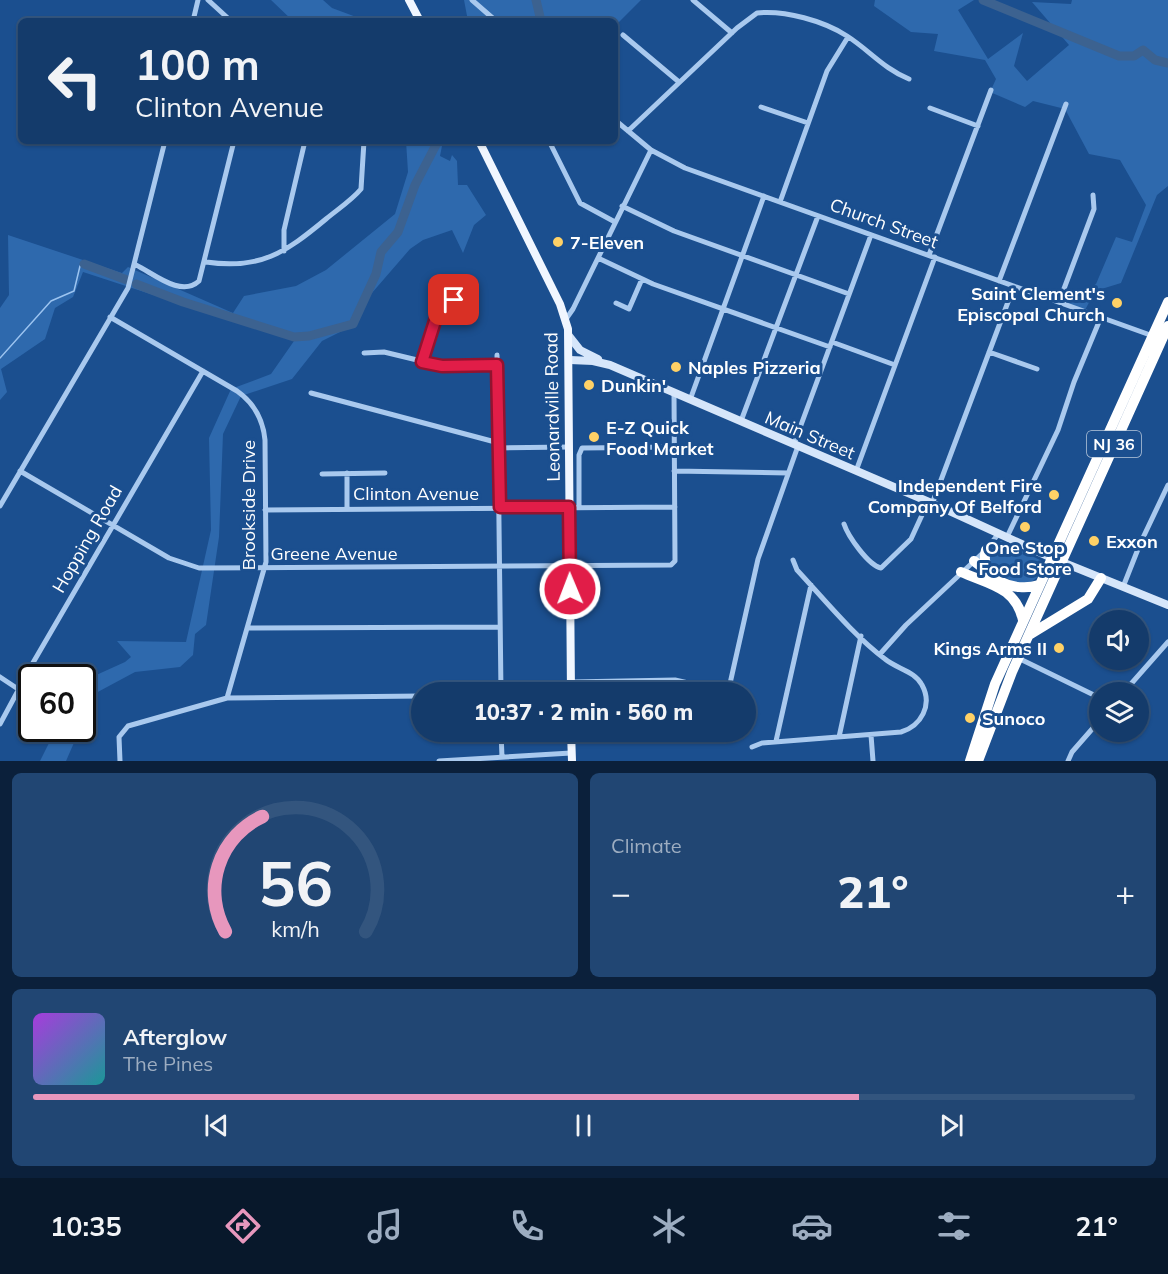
<!DOCTYPE html>
<meta charset="utf-8">
<style>
:root{--surface:#143b6b;--page:#214673;--text:#f1f3f6;--muted:#9dadc1;--line:#33557e;--accent:#e797bd}
body{margin:0;font-family:Mulish,sans-serif;background:var(--page);color:var(--text);height:100vh;display:flex;flex-direction:column;font-size:22px;white-space:nowrap}
*{box-sizing:border-box;margin:0}
p{font-size:20px;color:var(--muted)}
.icon{flex:none;width:33px;height:33px;fill:none;stroke:currentColor;stroke-width:2;stroke-linecap:round;stroke-linejoin:round}
.map{position:relative;height:761px;overflow:hidden}
.sheet{display:flex;flex-direction:column;gap:12px;padding:12px;background:#0b203b;flex:1}
.sheet>*{flex:none}
.banner{position:absolute;left:18px;top:18px;width:600px;height:126px;border-radius:9px;box-shadow:0 2px 4px #0004,0 0 0 2px var(--line);background:#143b6b;color:var(--text);overflow:hidden}
.buttons{position:absolute;left:1089px;top:610px;display:grid;gap:12px}
.buttons a{display:grid;place-items:center;width:60px;height:60px;border-radius:50%;background:var(--surface);box-shadow:0 2px 4px #0004,0 0 0 2px var(--line);font-size:30px}
.speed{position:absolute;left:18px;top:664px;display:flex;gap:12px;font-size:30px;font-weight:700;text-align:center}
.speed>*{display:grid;place-content:center;width:78px;height:78px;border-radius:50%;background:var(--surface);box-shadow:0 2px 4px #0004,0 0 0 2px var(--line);line-height:1}
.speed .limit{border:3px solid #111;border-radius:9px;background:#fff;color:#111}
.pin{position:absolute;display:grid;place-items:center;width:51px;height:51px;color:#fff;margin:-26px;border-radius:12px;box-shadow:0 3px 9px #0006}
.me{position:absolute;width:66px;margin:-33px;rotate:359deg;stroke-linejoin:round;filter:drop-shadow(0 0 4px #0008)}
.turn{display:flex;align-items:center;gap:21px;height:126px;padding:0 18px;font-size:27px}
.turn .icon{width:78px;height:78px;stroke-width:2.5}
.turn b{display:block;font-size:42px;line-height:51px}
.big{font-size:45px;font-weight:800;line-height:1.1}
.sheet .card{flex:1;display:flex;flex-direction:column;justify-content:center;gap:9px;min-width:0;padding:0 21px;border-radius:9px;background:var(--page)}
.sheet .dial{align-items:center;gap:0}
.dial svg{height:156px;overflow:visible;fill:none;stroke:var(--line);stroke-width:7;stroke-linecap:round;text-anchor:middle}
.dial text{fill:var(--text);stroke:none}
.song{display:flex;align-items:center;gap:18px}
.cover{width:72px;height:72px;border-radius:9px;background:linear-gradient(135deg,hsl(280 70% 55%),hsl(180 70% 35%))}
.played{height:6px;border-radius:3px;background:linear-gradient(90deg,var(--accent) 75%,var(--line) 75%)}
.keys{display:flex;justify-content:space-around;direction:ltr}
.heat{display:flex;justify-content:space-between;align-items:center;font-size:33px;direction:ltr}
.sheet .tiles{flex:1;display:grid;gap:12px;grid-template-columns:1fr 1fr}
.card:last-child{grid-column:span 2}
.trip{position:absolute;left:411px;top:682px;width:345px;height:60px;border-radius:30px;background:var(--surface);box-shadow:0 2px 4px #0004,0 0 0 2px var(--line);font-weight:800;line-height:60px;text-align:center}
.dock{display:flex;height:96px;justify-content:space-around;align-items:center;background:#08182b;color:var(--muted)}
.dock .icon{width:42px;height:42px}
.dock .selected{color:var(--accent)}
.dock b{font-size:27px;color:var(--text)}
.map>svg:first-child{display:block}
</style>
<div class="map">
<svg width="1168" height="761" viewBox="0 0 1168 761">
<rect width="100%" height="100%" fill="#1b4f8f"/>
<path fill="#2e69ad" d="M271 0H323L332 8 367 21H293Z
M464 0H641L615 26V21H468Z
M875 0H974L958 10 988 59 1023 33 1014 66 1027 81 1069 45 1032 2 1071 4 1072 0H1168V186L1157 195 1121 283 1095 291 1084 312 1063 305 1096 284 1116 237 1132 242 1146 205 1120 160 1089 154 1065 109 1033 101 1025 107 990 92 996 79 985 60 934 51 938 34 911 32 874 6Z
M406 141H443L440 156 450 161 452 155 457 161 458 185H467L486 215 474 225 463 253 452 230 423 240 410 249 352 316 356 324 322 341 292 379 241 396 223 434 219 537 206 625 195 634 193 655 180 667 135 672 94 694 83 722V681L125 662 131 657 117 641 186 642 211 530 209 438 231 389 271 374 294 341 83 272 73 297 55 308 45 339 1 369 7 392 0 400V308L9 295 8 235 122 273 128 267 233 313 244 296 296 286 326 270 395 214 408 172Z
M1001 541 1042 561C1045 573 1034 582 1023 586 1005 578 967 563 1001 541Z
M56 729H80L66 761H40Z"/>
<g fill="none" stroke-linecap="round" stroke-linejoin="round">
<path stroke="#9cc4f0" stroke-width="1.5" d="M0 358 51 301 74 291 80 266 84 264"/>
<path stroke="#3c6290" stroke-width="9" d="M536 0 541 21
M983 0 1119 56H1134L1143 50 1155 60 1168 63
M84 264 127 280
M136 284 183 302 294 337 309 336 353 324 376 274 381 252 398 232 415 185 438 141"/>
<path stroke="#a9c9ee" stroke-width="5" d="M208 0 231 21
M472 0 496 21
M693 0 732 33
M193 21 198 0
M623 35 679 82
M761 107 808 123
M930 108 978 126
M615 120 651 150 685 168 1153 336
M628 131 737 28 757 13C785 10 824 21 847 36 869 50 884 69 909 79
M549 141 580 203 615 222
M780 202 827 71 848 37
M622 206 674 231 849 294
M284 251V230L305 141
M929 255 991 90
M598 258 653 284 830 347
M206 262C260 270 285 253 326 219 338 209 352 200 361 189L364 141
M136 265C153 273 181 298 199 281L234 141
M999 281 1066 104
M1059 302 1094 209 1093 195
M616 303 629 309 642 279
M110 317 237 391C254 403 263 419 265 440L266 562 227 698
M566 319 573 309 651 150
M832 342 895 365
M989 352 1037 369
M364 353 384 352 442 366 497 365
M497 355 501 693
M422 362 435 321 461 291
M311 393 499 443
M690 400 764 196
M741 421 818 216
M794 444 871 235
M499 448 569 447
M20 471 169 558 199 568 671 565 675 561 674 393
M674 471 788 473
M856 471 935 257
M347 473V509
M322 474 385 473
M932 504 1014 286
M0 506 128 288 165 141
M579 506V455L582 448 674 447
M265 510 675 507
M844 524C848 536 868 565 881 568L911 539 928 502
M1007 537 1058 430 1074 382 1101 317
M1123 587 1140 544 1168 485
M247 628 500 627
M880 654 906 625 986 550 999 533
M1018 658 1100 698
M0 677 18 689
M571 682 675 680 719 690 729 688 758 559 798 446
M1123 693 1168 642
M0 724 34 661 203 371
M501 732 502 757
M871 735 873 761
M839 737 861 636
M776 741 811 585
M752 747 762 743 901 732C921 726 933 705 922 685 915 671 897 669 885 659 854 636 824 599 797 570L793 560
M120 761 119 737 128 726 227 698 422 696
M439 761 571 753
M1068 761 1072 752 1100 720"/>
<path stroke="#d6e6fa" stroke-width="8" d="M569 336 580 350 598 359
M570 360 593 361 610 365 943 508 1052 558 1168 605"/>
<path stroke="#f0f6ff" stroke-width="8" d="M409 0 420 21
M479 141 560 304 568 329 571 693
M571 732 572 761"/>
<path stroke="#fff" stroke-width="10" d="M986 550C978 580 1015 593 1039 585
M974 561 988 572
M961 572C991 585 1015 587 1023 620
M1029 635 1088 599 1101 578
M970 761 995 684 1168 302
M978 761 1012 672 1168 326"/>
</g>
<g fill="none" stroke-linecap="round" stroke-linejoin="round">
<g stroke="#92132f" stroke-width="15">
<path id="route" d="M454 300 435 321 422 362 442 366 497 365 500 507H569L570 589"/>
</g>
<use href="#route" stroke="#e11d48" stroke-width="10"/>
</g>
<g fill="#ffd166" stroke="#1b4f8f" stroke-width="2">
<circle cx="558" cy="242" r="6"/>
<circle cx="1117" cy="303" r="6"/>
<circle cx="676" cy="367" r="6"/>
<circle cx="589" cy="385" r="6"/>
<circle cx="594" cy="437" r="6"/>
<circle cx="1054" cy="495" r="6"/>
<circle cx="1025" cy="527" r="6"/>
<circle cx="1094" cy="541" r="6"/>
<circle cx="1059" cy="648" r="6"/>
<circle cx="970" cy="718" r="6"/>
</g>
<g text-anchor="middle" dominant-baseline="central" stroke-width="6" stroke-linejoin="round" paint-order="stroke">
<rect fill="#1b4f8f" stroke="#bbcadd" stroke-width="1.5" x="1087" y="431" width="54" height="26" rx="4.5"/>
<g font-size="16" font-weight="bold" fill="#fff">
<text x="1114" y="444">NJ 36</text>
</g>
<g font-size="18" fill="#fff" stroke="#1b4f8f">
<text transform="translate(884 223) rotate(20)">Church Street</text>
<text transform="translate(552 407) rotate(-91)">Leonardville Road</text>
<text transform="translate(810 435) rotate(23)">Main Street</text>
<text x="416" y="493">Clinton Avenue</text>
<text transform="translate(248 505) rotate(-90)">Brookside Drive</text>
<text transform="translate(87 539) rotate(-60)">Hopping Road</text>
<text x="334" y="553">Greene Avenue</text>
</g>
<g font-size="18" font-weight="bold" fill="#fff" stroke="#1b4f8f" text-anchor="start">
<text x="570" y="242">7-Eleven</text>
<text x="1105" y="293" text-anchor="end">Saint Clement's<tspan x="1105" dy="21">Episcopal Church</tspan></text>
<text x="688" y="367">Naples Pizzeria</text>
<text x="601" y="385">Dunkin'</text>
<text x="606" y="427">E-Z Quick<tspan x="606" dy="21">Food Market</tspan></text>
<text x="1042" y="485" text-anchor="end">Independent Fire<tspan x="1042" dy="21">Company Of Belford</tspan></text>
<text x="1106" y="541">Exxon</text>
<text x="1025" y="547" text-anchor="middle">One Stop<tspan x="1025" dy="21">Food Store</tspan></text>
<text x="1047" y="648" text-anchor="end">Kings Arms II</text>
<text x="982" y="718">Sunoco</text>
</g>
</g>
</svg>
<div class="buttons">
<a><svg class="icon" aria-label="sound" viewBox="0 0 24 24"><path d="M4 9h4l5-4v14l-5-4H4zM17 9q2 3 0 6"/></svg></a>
<a><svg class="icon" aria-label="layers" viewBox="0 0 24 24"><path d="M12 4l9 5-9 5-9-5zM3 14l9 5 9-5"/></svg></a>
</div>
<div class="speed"><div class="limit">60</div></div>
<div class="pin" style="left:454px;top:300px;background:#d93025"><svg class="icon" aria-label="arrive" viewBox="0 0 24 24"><path d="M6 21V4h12l-3 4 3 4H6"/></svg></div>
<svg class="me" style="left:570px;top:589px" viewBox="-20 -20 40 40"><circle r="17" fill="#e11d48" stroke="#fff" stroke-width="3"/><path d="M0-11L8 9 0 5-8 9z" fill="#fff"/></svg>
<div class="trip">10:37 · 2 min · 560 m</div>
<div class="banner">
<div class="turn"><svg class="icon" aria-label="left" viewBox="0 0 24 24"><path d="M17 20v-9H6M10 6l-5 5 5 5"/></svg><div><b>100 m</b>Clinton Avenue</div></div>
</div>
</div>
<section class="sheet">
<div class="tiles">
<div class="card dial"><svg viewBox="0 0 100 80">
<path d="M14 69A42 42 0 1 1 86 69"/>
<path d="M14 69A42 42 0 0 1 33 10" stroke="#e797bd"/>
<text x="50" y="56" font-size="32" font-weight="700">56</text>
<text x="50" y="72" font-size="11">km/h</text>
</svg></div>
<div class="card"><p>Climate</p>
<div class="heat"><a>−</a><b class="big">21°</b><a>+</a></div>
</div>
<div class="card">
<div class="song"><i class="cover"></i><div><b>Afterglow</b><p>The Pines</p></div></div>
<div class="played"></div>
<div class="keys"><svg class="icon" aria-label="previous" viewBox="0 0 24 24"><path d="M18 5L8 12l10 7zM5 5v14"/></svg><svg class="icon" aria-label="pause" viewBox="0 0 24 24"><path d="M8 5v14M16 5v14"/></svg><svg class="icon" aria-label="next" viewBox="0 0 24 24"><path d="M6 5l10 7-10 7zM19 5v14"/></svg></div>
</div>
</div>
</section>
<nav class="dock">
<b>10:35</b>
<svg class="icon selected" aria-label="directions" viewBox="0 0 24 24"><path d="M12 3l9 9-9 9-9-9zM9 14v-3h6M13 9l2 2-2 2"/></svg>
<svg class="icon" aria-label="music" viewBox="0 0 24 24"><path d="M9 18V5l10-2v13"/><circle cx="6" cy="18" r="3"/><circle cx="16" cy="16" r="3"/></svg>
<svg class="icon" aria-label="phone" viewBox="0 0 24 24"><path d="M5 4h4l2 5-3 2q2 4 5 5l2-3 5 2v4C11 20 4 13 5 4z"/></svg>
<svg class="icon" aria-label="climate" viewBox="0 0 24 24"><path d="M12 3v18M4 7l16 10M4 17L20 7"/></svg>
<svg class="icon" aria-label="car" viewBox="0 0 24 24"><path d="M5 17H2v-5l4-1 3-4h7l3 4 3 1v5h-3M9 17h6M6 11h13"/><circle cx="7" cy="17" r="2"/><circle cx="17" cy="17" r="2"/></svg>
<svg class="icon" aria-label="filters" viewBox="0 0 24 24"><path d="M4 7h16M4 17h16"/><circle cx="9" cy="7" r="2"/><circle cx="15" cy="17" r="2"/></svg>
<b>21°</b>
</nav>
